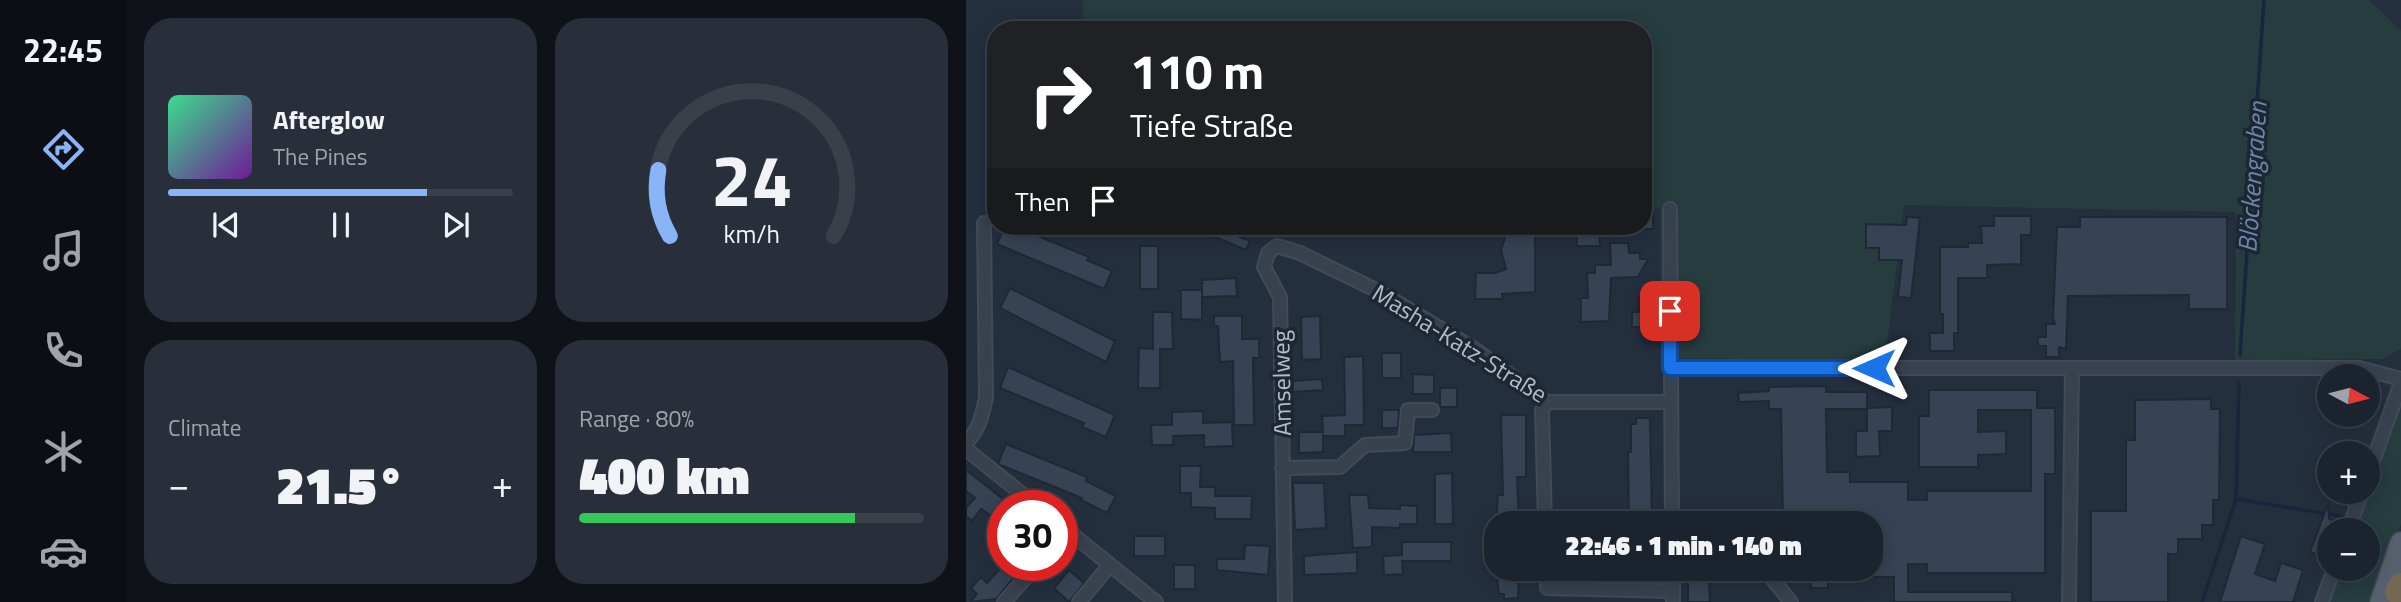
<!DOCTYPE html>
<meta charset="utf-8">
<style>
:root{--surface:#1b232e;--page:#282f3a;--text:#f1f3f6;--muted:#a0a4aa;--line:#39404a;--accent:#8ab4f8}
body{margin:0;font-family:"Titillium Web",sans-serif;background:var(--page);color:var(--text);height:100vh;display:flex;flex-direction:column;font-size:26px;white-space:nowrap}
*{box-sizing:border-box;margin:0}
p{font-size:23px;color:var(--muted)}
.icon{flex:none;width:38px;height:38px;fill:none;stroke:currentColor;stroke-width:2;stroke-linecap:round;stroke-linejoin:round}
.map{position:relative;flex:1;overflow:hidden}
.sheet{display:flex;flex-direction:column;gap:18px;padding:18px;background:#0f1319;width:840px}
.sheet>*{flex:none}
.hud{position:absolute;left:21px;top:21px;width:665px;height:214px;border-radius:28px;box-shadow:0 4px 18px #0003,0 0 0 2px var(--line);background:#202124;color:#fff;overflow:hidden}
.needle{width:46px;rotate:97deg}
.fabs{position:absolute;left:1351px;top:364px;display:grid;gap:14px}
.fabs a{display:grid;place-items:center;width:63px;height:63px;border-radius:50%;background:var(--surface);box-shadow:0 4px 18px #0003,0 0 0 2px var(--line);font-size:35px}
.speed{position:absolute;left:21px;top:490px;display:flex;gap:14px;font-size:35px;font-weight:700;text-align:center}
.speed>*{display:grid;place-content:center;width:91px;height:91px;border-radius:50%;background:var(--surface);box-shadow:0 4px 18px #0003,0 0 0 2px var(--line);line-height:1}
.speed .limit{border:10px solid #d22;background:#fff;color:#111}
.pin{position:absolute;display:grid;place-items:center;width:60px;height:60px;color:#fff;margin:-30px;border-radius:14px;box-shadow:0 4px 10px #0006}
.me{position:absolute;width:77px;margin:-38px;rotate:270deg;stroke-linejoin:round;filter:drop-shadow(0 0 5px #0008)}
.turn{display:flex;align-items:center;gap:24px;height:147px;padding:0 28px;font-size:32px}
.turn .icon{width:91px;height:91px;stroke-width:2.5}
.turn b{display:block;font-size:49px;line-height:60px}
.then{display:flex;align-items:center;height:66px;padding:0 28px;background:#0003;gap:14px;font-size:26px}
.big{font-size:52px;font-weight:800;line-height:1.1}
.sheet .widget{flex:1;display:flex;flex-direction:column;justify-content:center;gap:10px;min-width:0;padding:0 24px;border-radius:28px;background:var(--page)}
.sheet .dial{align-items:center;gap:0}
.dial svg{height:182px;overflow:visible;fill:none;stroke:var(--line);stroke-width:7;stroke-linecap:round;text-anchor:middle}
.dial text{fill:var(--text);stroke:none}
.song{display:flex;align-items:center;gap:21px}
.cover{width:84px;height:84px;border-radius:10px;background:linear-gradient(135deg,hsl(150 70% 55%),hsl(280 70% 35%))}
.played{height:7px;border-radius:4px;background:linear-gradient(90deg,var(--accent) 75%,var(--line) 75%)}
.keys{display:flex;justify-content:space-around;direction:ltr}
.heat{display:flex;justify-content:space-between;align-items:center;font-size:38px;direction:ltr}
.charge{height:10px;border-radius:5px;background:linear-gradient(90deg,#34c759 80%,var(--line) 0)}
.sheet .tiles{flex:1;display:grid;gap:18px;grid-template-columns:repeat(2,1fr)}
.trip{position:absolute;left:518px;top:511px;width:399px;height:70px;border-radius:28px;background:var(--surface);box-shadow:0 4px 18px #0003,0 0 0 2px var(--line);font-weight:800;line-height:70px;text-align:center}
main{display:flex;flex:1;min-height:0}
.menu{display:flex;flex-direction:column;width:126px;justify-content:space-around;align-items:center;background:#0b0e12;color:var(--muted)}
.menu .icon{width:49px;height:49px}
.menu .active{color:var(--accent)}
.menu b{font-size:32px;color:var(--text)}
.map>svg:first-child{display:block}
</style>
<main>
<nav class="menu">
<b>22:45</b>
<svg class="icon active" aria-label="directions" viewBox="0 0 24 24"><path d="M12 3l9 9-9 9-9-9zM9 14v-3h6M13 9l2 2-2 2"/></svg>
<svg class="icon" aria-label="music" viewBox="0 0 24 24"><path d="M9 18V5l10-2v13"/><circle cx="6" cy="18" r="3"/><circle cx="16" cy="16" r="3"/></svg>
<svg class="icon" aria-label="phone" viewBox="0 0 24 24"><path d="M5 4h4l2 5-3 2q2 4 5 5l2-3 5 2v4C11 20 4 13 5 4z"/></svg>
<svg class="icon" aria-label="climate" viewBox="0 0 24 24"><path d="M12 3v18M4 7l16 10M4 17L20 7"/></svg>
<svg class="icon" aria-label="car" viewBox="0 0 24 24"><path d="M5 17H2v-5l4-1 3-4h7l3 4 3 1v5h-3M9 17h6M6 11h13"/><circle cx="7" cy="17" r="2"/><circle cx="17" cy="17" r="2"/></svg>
</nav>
<section class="sheet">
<div class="tiles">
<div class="widget">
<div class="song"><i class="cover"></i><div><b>Afterglow</b><p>The Pines</p></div></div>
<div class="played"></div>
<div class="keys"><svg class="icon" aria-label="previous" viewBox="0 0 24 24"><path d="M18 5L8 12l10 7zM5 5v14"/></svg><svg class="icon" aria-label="pause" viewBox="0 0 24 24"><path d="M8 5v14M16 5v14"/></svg><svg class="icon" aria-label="next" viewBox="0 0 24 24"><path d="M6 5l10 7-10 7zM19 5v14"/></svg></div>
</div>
<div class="widget dial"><svg viewBox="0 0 100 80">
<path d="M14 69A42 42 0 1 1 86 69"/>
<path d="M14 69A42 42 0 0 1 9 40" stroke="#8ab4f8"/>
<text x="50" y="56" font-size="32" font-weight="700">24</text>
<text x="50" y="72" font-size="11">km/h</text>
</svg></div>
<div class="widget"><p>Climate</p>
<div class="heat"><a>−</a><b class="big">21.5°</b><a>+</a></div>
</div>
<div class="widget"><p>Range · 80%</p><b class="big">400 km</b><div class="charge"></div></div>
</div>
</section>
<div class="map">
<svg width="1435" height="602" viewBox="0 0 1435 602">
<rect width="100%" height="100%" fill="#242f3e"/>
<path fill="#263c3f" d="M117 0H1403L1435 30V349L1417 359 1269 360 1270 212 938 205 919 361 695 358 694 209 677 208V30H118Z
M1435 403V524L1406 602H1363L1375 569H1402V530H1389Z"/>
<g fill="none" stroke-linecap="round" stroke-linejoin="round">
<path stroke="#17263c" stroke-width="3.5" d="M1274 355 1298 0
M1270 499 1375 516
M1236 602 1270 499 1273 384"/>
</g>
<path fill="#364354" stroke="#1f2835" stroke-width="2" d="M677 210H687V229H677Z
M1028 216H1065V235H1055V264L1021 265V278H992V333H988V351H964V333H977V314H974V247H1002V243H1016L1015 226H1028Z
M941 217 954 218 945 298 932 297 936 260H913V248H900V224L940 225Z
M1114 217H1261V309H1223V295L1102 296 1100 349 1093 347V357H1080V346H1072V337H1080V324H1089L1087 317 1091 227H1114Z
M39 226H47L123 257 121 260 146 271 138 289 31 244Z
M223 226H246L284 241 280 250Z
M537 226H569V292L536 294V299H509L510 273H529L540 269 535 250 539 238Z
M611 226H633L634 246H611Z
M644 243H662L663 253H674V259H682L672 277 645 278 643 321 615 322V298H622L621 273H629V265H645Z
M174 246H192V289H174Z
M270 278 271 296 236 297V280Z
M44 288 149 341 140 362 34 308Z
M215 290H236V320L215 319Z
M673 303H691V321H688L687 327H666V312H673Z
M187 312H206L207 349H194V388H172L173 348 187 349Z
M248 316H276V339H293V358H287L288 425H268L267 361 254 362 252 326H248Z
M354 316 355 359 336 360 335 317Z
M416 353H435V378H416Z
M397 356 398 425H379V436H357V434V452L333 453V432H357L356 416 379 415 378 357Z
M42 367 149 415 140 437 116 427 118 423 34 388Z
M447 374 468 375V394H447Z
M356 379 357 390 327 392V381Z
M860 386V392H901V409H860L861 472H884V482H942V500H961V491H1065V410H1012V432L1040 431V454L1012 455V467H953V416H963V390H1071V408H1089V474H1079V573H961V564H942V592H1046V602H928V577H905V523H817L815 409H803V401L773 402 772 393 803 391V387Z
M474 388H491V407H474Z
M1245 399V409H1254L1253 500H1247V525H1236V539H1212V554H1202V602H1125V511H1160V440H1169V400Z
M926 407V431H913L914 456 890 457V431H901V408Z
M416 410H433L432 428H416Z
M237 411V423L266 422 267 446 238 447V435L207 436V445H186L185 425H206V412Z
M535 415H560V477H551L553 523H530L532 495H537Z
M670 418H684L686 523H663L662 452H665V424H670Z
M485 433 486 452H447L448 435Z
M40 444 121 477 120 481 150 496 141 513 115 500 116 498 32 464Z
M214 466H235L234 487H249V496H286L285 519H249V508L225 507V493H214Z
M0 470 37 499V524L15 509 6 521 0 516V508L9 498 0 491Z
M486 473 487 524H469V474Z
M327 483H358L360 528 329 530Z
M383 495H402L403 508 434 509V505L451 506V524H434V528L406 527V547L387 548Z
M1362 504 1363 519 1370 521 1366 530H1363L1357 557 1344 552Z
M168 536H199V556H168Z
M1275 536 1299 544 1289 574 1309 581 1315 563 1337 570 1327 602H1254Z
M436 542H485V561H436L437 574 418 575 417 556 436 555Z
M279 545 304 546 302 575 251 570V559H278Z
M391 552V573L338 575V556Z
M37 565H42L51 574 30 599 4 602 11 594 5 588 15 577 21 583Z
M208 565H229V589H208Z
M530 569H553L552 598 538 599V594H533Z
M844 569H862V588H845Z
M103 570 118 583 103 602 88 588Z
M722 581H743L744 602H722Z"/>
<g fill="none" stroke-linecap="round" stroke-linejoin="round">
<g stroke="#414a57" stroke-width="16">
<path id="street" d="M704 209 706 523
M704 368H1393L1435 379
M0 443C13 430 16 416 20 398L18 223
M0 449 71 506
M316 468 374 467 399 445 439 443 442 410H466
M1402 475 1435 383
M579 523 576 410 581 402
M96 526 190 602
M1382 530 1396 492
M581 569V588L707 591
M707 569V602
M798 569 825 602
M38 602 71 565
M113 602 144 565
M319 602 314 297 298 267 302 253 311 246 334 253 414 292 507 348 581 402H704
M1103 602 1106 368
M1356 602 1368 569"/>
</g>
<g stroke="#414a57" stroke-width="24">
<path id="primary" d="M1415 602 1435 543"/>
</g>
<g stroke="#434c59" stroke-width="28">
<path id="highway" d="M1431 592 1435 585"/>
</g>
<use href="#street" stroke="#38414e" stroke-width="12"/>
<use href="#primary" stroke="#56606e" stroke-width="21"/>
<use href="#highway" stroke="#746855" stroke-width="24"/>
</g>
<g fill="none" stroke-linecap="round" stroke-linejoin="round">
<g stroke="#114b97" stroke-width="18">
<path id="route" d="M704 311V368H908"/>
</g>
<use href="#route" stroke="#1a73e8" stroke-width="12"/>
</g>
<g text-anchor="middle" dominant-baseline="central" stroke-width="7" stroke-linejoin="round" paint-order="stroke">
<g font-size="24" fill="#b4bcc9" stroke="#1d2633">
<text transform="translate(494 343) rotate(32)">Masha-Katz-Straße</text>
<text transform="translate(315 383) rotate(-91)">Amselweg</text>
</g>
<g font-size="26" font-style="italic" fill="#6d86a8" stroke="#1d2633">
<text transform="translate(1286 177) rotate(-86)">Blöckengraben</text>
</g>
</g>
</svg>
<div class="fabs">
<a><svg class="needle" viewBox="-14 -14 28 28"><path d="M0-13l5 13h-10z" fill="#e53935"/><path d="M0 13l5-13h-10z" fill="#a0a4aa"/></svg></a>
<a>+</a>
<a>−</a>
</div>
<div class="speed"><div class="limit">30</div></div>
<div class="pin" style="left:704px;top:311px;background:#d93025"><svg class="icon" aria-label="arrive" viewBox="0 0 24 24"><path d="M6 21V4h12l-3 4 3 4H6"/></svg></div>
<svg class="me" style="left:908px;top:368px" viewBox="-20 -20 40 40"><path d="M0-17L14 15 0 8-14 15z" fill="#1a73e8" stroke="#fff" stroke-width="4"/></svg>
<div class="trip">22:46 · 1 min · 140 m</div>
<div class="hud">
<div class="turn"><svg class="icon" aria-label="right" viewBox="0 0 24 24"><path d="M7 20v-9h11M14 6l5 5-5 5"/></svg><div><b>110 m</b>Tiefe Straße</div></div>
<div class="then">Then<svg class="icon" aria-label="arrive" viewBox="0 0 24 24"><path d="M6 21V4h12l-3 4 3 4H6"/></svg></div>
</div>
</div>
</main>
